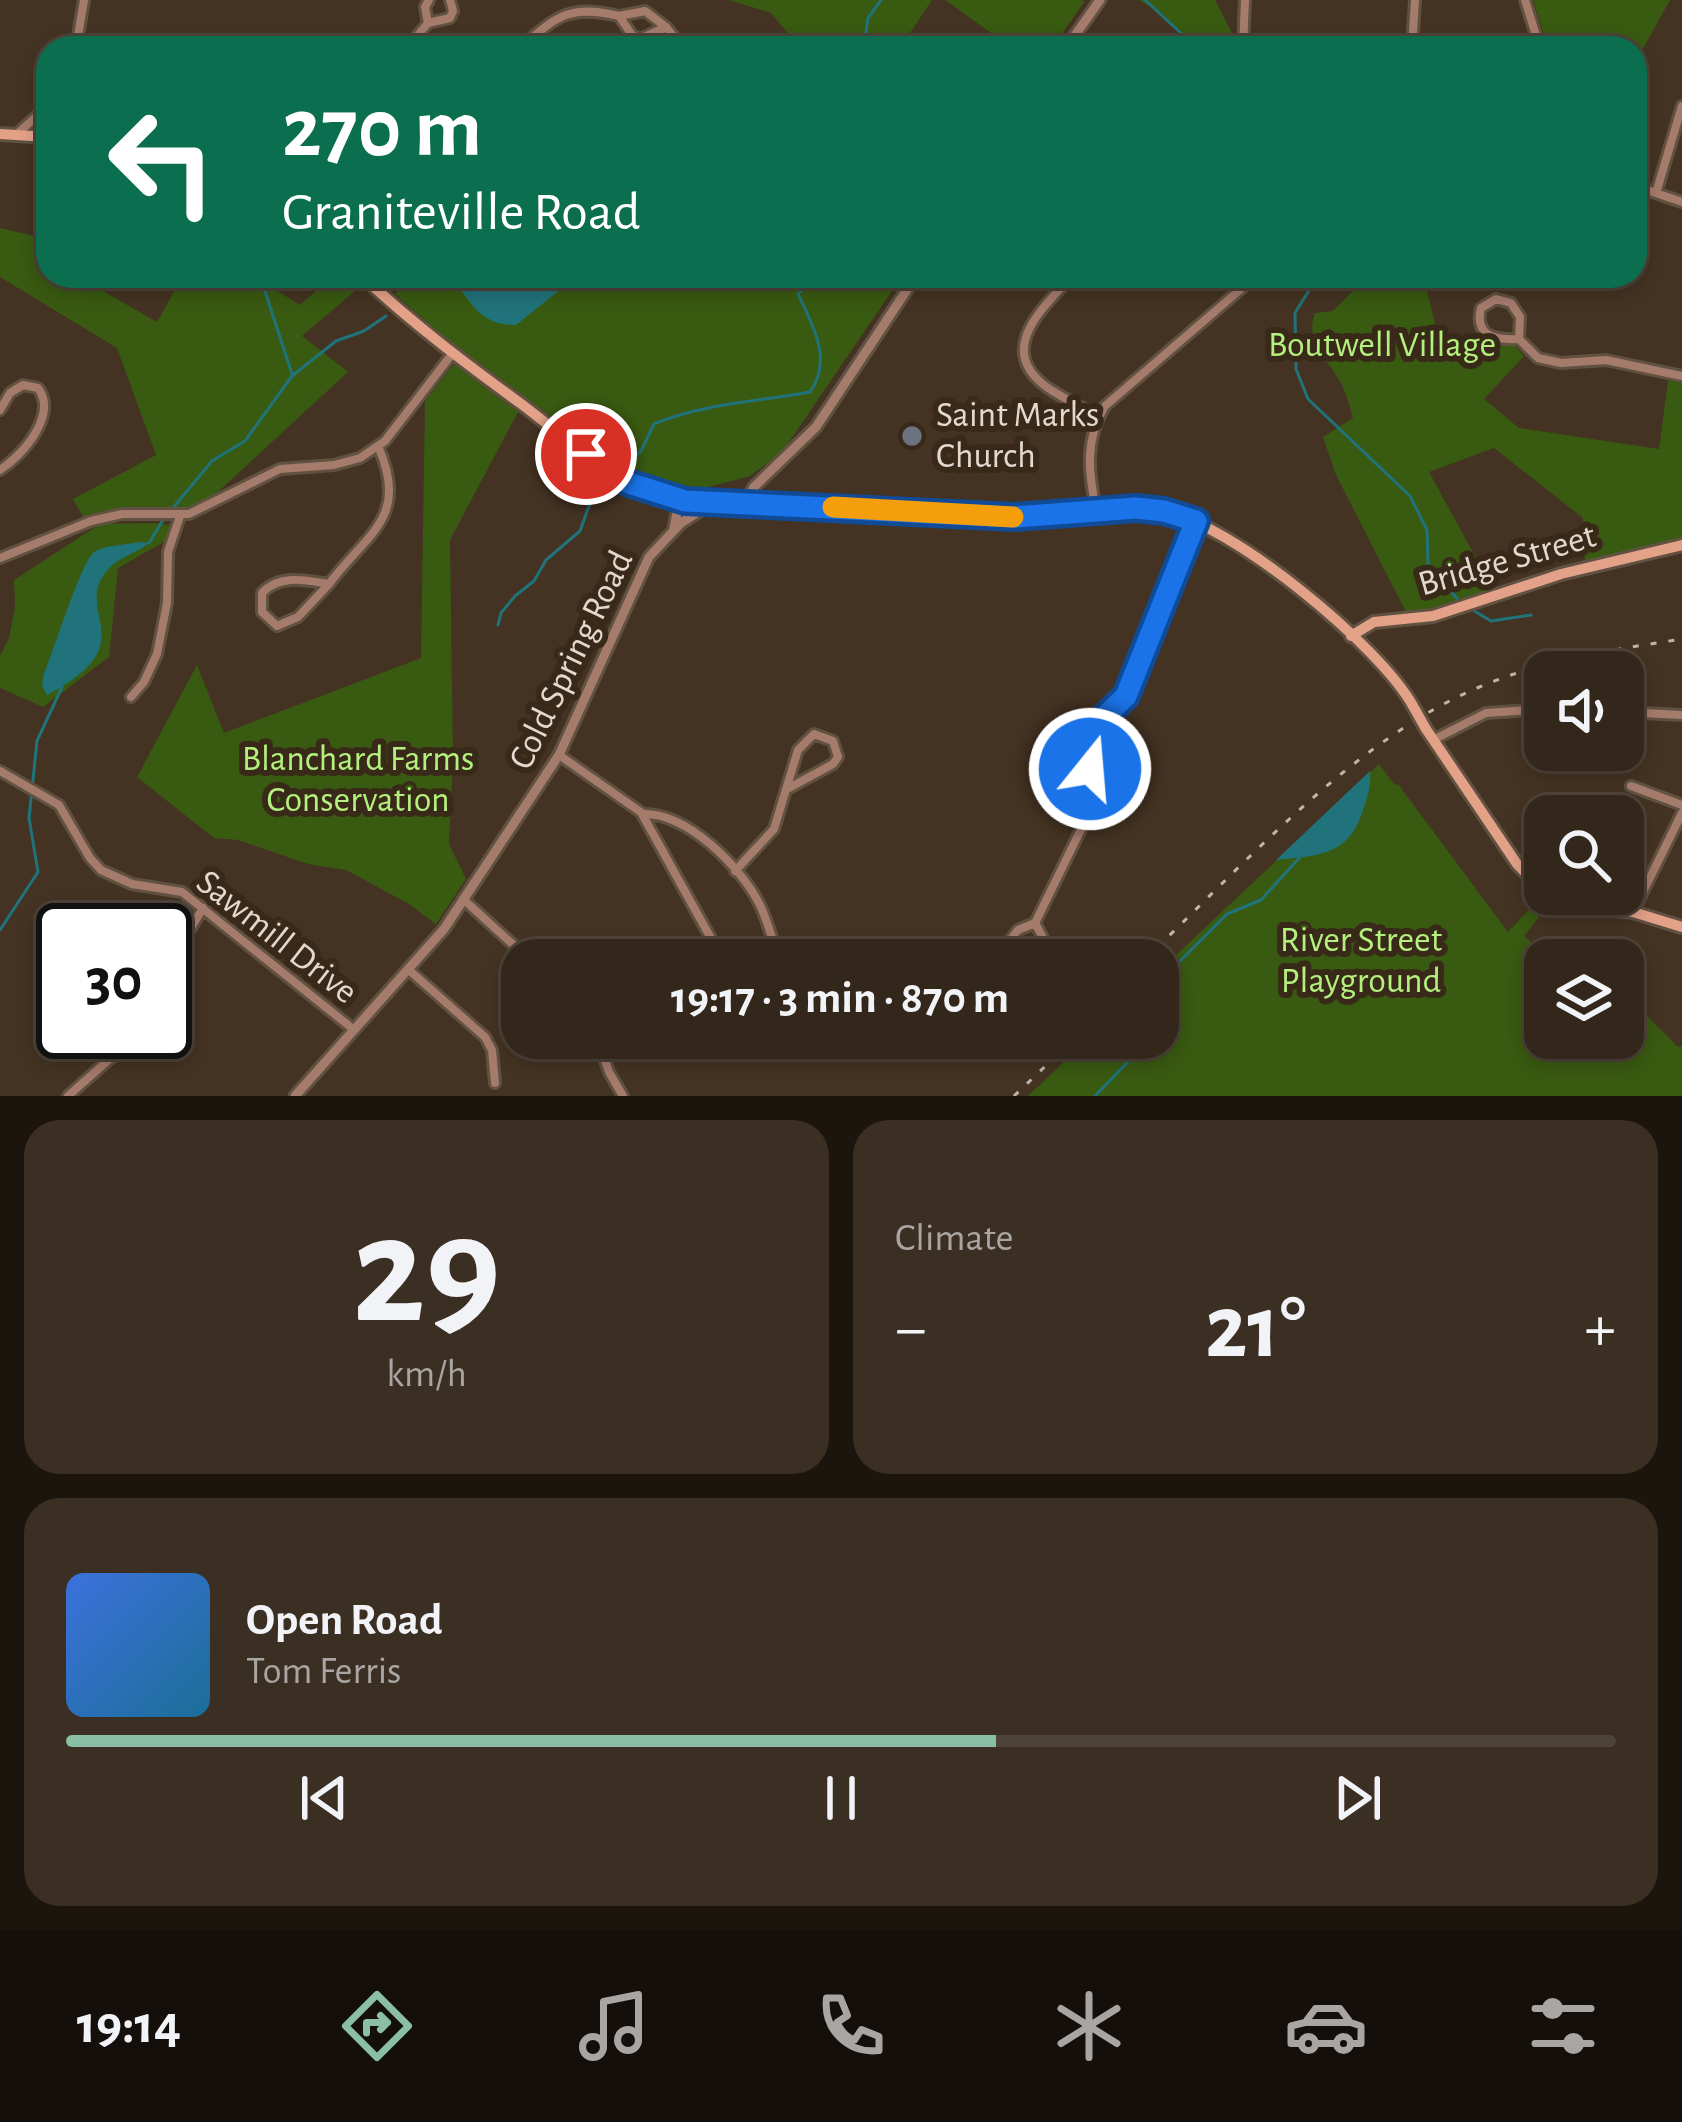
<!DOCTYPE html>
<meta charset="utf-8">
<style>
:root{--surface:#33261a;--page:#3b2e23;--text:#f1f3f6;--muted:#a9a5a2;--line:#4e4339;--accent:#8abfa5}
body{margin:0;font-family:"Alegreya Sans",sans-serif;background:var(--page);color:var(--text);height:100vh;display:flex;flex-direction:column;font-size:45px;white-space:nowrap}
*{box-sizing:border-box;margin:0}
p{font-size:39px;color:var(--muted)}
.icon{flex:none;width:66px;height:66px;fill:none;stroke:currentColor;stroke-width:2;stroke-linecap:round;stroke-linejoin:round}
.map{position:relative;height:1096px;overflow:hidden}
.drawer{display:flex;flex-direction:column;gap:24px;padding:24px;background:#1c150e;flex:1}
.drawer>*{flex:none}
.hud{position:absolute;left:36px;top:36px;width:1611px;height:252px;border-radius:36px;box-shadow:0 6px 18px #0003,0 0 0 3px var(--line);background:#0b6e4f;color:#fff;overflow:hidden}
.tools{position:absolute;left:1524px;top:651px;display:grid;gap:24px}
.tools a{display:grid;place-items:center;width:120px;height:120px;border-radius:24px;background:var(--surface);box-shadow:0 6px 18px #0003,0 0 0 3px var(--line);font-size:60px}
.speed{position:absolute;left:36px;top:903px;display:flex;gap:24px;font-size:60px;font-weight:700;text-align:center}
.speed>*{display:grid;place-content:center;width:156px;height:156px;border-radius:50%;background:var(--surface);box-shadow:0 6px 18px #0003,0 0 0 3px var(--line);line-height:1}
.speed .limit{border:6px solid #111;border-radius:18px;background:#fff;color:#111}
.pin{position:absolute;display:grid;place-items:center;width:102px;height:102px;color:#fff;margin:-51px;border:6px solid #fff;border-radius:50%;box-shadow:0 3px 12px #0007}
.me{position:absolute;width:132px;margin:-66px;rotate:17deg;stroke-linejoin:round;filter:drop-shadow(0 0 9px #0008)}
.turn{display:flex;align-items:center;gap:42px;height:252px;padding:0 48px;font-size:54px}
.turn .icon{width:156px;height:156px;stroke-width:2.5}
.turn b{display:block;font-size:84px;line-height:102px}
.big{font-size:90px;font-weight:700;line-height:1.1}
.drawer .widget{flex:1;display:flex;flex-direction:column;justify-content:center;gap:18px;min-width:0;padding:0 42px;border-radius:36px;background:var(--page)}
.drawer .dial{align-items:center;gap:0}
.dial b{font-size:156px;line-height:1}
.song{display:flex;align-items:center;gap:36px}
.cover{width:144px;height:144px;border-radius:18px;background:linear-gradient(135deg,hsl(220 70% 55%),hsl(200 70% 35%))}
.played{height:12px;border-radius:6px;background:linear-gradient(90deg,var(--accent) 60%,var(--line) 60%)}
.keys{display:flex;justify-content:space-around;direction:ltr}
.heat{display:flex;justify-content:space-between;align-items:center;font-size:66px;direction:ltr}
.drawer .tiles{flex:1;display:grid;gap:24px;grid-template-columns:1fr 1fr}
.widget:last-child{grid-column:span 2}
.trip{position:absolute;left:501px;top:939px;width:678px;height:120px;border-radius:36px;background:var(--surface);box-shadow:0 6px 18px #0003,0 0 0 3px var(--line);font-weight:700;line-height:120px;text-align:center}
.tabs{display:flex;height:192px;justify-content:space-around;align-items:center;background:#140f0a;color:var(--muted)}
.tabs .icon{width:84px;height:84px}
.tabs .active{color:var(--accent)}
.tabs b{font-size:54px;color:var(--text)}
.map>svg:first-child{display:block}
</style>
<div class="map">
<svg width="1682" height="1096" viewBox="0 0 1682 1096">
<rect width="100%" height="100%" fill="#432"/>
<path fill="#395a11" d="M729 0H932L900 48H800L771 13Z
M945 0H1081L1085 1 1052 48H1012Z
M1139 0H1215L1232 33 1229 48H1197L1161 13Z
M1533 0H1670L1635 63V48H1548Z
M48 209V276H77L157 322 183 276H253L300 305 333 276H353L362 285 302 336 348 372 208 501C171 519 124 508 84 518L73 499 156 455 117 348 0 277V228L34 236Z
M412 276H902L783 451 750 476 701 489 659 485 622 469 443 336 395 294Z
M1367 276H1423L1442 351 1490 344 1515 346 1524 356 1484 399 1519 428 1659 449 1668 381 1682 382V539L1585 561 1583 518 1494 448 1429 472 1493 589 1436 609 1407 614 1336 475 1323 437 1353 418C1349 405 1346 390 1338 378 1325 357 1305 340 1315 313L1333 311Z
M454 364 518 412 450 540 453 759 449 844 466 879 436 924 409 904 346 870 308 864 238 840 214 838 137 777 197 665 224 733 421 658 425 401Z
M155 523 169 525V539L118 568 109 657 43 707 0 688V656L9 638 15 607 14 580 100 524Z
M1379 764 1395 785 1398 784 1508 932 1540 898 1549 904 1524 936 1553 960H1545V1038H1623V992L1678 1047 1682 1046V1096H1028L1089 1038H1158V972Z"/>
<path fill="#20737a" d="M448 276H577L516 325C475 325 472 298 448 276Z
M139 542 149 543C134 555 114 558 103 576 88 600 105 620 101 642 98 666 66 685 47 695L42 686 44 674C53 652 81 564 93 553 103 545 126 545 139 542Z
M1370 771C1371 786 1368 796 1363 810 1348 857 1319 855 1276 860Z"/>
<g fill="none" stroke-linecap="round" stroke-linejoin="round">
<path stroke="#20737a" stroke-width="3" d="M1145 0 1197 48
M852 48 865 38 868 18 881 0
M260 276 292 374
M1318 276 1295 313 1296 369 1308 399 1410 496 1427 530 1428 564 1460 602
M620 468 641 451 654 424C706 403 756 402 810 392 833 360 813 326 798 294L816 276
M149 543 163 520 212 461 245 441 292 376 336 341 364 331 386 316
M1471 609 1491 621 1531 615
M498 625 501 613 515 596 534 581 546 560 580 531 589 506 610 482
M0 930 38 872 29 818 37 741 62 687
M1158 983 1227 914 1261 900 1300 857
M1095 1096 1144 1045V1038"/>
<g stroke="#615141" stroke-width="14">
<path id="minor" d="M1525 0 1540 48
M619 16 645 11 666 27
M428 23 425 7 429 0
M76 48 84 0
M407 48 428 23 450 18 453 11 450 0
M520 48C557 16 569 4 619 16L632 35 640 39 666 27 683 48
M1243 48 1245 0
M1412 48 1415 0
M17 134 48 106
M1635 186 1682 202
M1656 193 1682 106
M1072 276C1043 308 994 350 1048 388 1064 399 1082 406 1098 418
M1519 339C1496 340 1474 337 1481 308L1496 299 1511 303 1520 317 1519 339 1538 358 1561 363 1606 360 1682 376
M0 410 10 393 23 385 38 388C58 415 23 455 0 470
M1096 508C1088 472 1085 439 1105 406L1256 276
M0 558 91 521 122 514H189L280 469 334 465 360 458 385 441 452 354
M329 584 298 617 277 626 262 612V593C279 574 305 580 329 584 367 533 410 518 378 446
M131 697 144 682 157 654 167 603 168 552 180 516
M1623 712 1682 715
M1433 740 1486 713 1545 709
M559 755 642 813
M0 771 59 805 90 858 101 870 132 884 182 892 353 1029
M1631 786 1682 805
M735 871 774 829 798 750 814 734 833 741 838 757 833 764 789 788
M463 899 530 960
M1633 912 1682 813
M723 960 642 814C687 812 741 867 760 905 768 922 773 942 779 960
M1022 960 1014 955 1011 939 1018 930 1035 923 1093 805 1088 738 1094 727 1126 696 1196 523
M1030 960 1042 949 1043 938 1035 923
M409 970 485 1037 492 1050 495 1083
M165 987 186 936 203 908
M597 1038 609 1072 623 1096
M68 1096 140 1032"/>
</g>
<g stroke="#615141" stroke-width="15">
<path id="tertiary" d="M1066 48 1100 0
M667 498 678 508 674 528
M745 502 754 487 816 427 916 276
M295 1096 444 929 559 755 649 557 681 523 712 503"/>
</g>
<g stroke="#615141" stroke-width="16">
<path id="secondary" d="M0 134 48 137
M362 276C412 323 465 363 520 403 572 442 619 489 685 501L987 516C1045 517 1105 501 1162 511 1230 522 1380 646 1413 706
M1351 636 1374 622 1433 616 1561 574 1682 545
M1426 729 1517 864 1548 896 1573 905 1633 912 1682 927"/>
</g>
<use href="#minor" stroke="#a57b6c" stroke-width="8"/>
<use href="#tertiary" stroke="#a57b6c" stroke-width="9"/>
<use href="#secondary" stroke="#e3a188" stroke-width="10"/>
<path stroke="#c1b5a9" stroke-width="3" stroke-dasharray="6 12" stroke-linecap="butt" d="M1144 960C1243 866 1351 742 1477 688 1542 660 1612 650 1682 639
M1014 1096 1075 1038"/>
<g stroke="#615141" stroke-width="16" stroke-linecap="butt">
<path id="secondary-bridge" d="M1413 706 1426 729"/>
</g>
<use href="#secondary-bridge" stroke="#e3a188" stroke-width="10"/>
</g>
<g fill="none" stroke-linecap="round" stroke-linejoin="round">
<g stroke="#114b97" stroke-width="30">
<path id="route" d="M586 454 629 483 685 501 1014 517 1136 508 1164 511 1196 521 1126 696 1094 727 1088 739 1090 769"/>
</g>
<use href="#route" stroke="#1a73e8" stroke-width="21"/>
<path stroke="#f59e0b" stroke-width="21" d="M833 507 1013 517"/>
</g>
<circle fill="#6b7280" stroke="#392918" stroke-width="4.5" cx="912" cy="436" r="12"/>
<g text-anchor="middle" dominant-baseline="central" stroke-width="12" stroke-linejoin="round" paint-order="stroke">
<g font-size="36" fill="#b4f07e" stroke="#392918">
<text x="1382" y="345">Boutwell Village</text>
<text x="358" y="759">Blanchard Farms<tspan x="358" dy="41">Conservation</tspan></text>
<text x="1361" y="940">River Street<tspan x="1361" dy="41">Playground</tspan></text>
</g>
<g font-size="36" fill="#e3d9ce" stroke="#392918" text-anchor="start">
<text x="936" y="415">Saint Marks<tspan x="936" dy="41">Church</tspan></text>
</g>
<g font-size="36" fill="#e3d9ce" stroke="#392918">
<text transform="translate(1507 560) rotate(-16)">Bridge Street</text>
<text transform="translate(571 660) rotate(-64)">Cold Spring Road</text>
<text transform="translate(277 937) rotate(38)">Sawmill Drive</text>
</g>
</g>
</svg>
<div class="tools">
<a><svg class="icon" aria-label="sound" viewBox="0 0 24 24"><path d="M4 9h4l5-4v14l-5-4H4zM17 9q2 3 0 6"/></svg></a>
<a><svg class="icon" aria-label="search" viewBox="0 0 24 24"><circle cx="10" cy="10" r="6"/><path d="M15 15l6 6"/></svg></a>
<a><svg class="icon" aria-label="layers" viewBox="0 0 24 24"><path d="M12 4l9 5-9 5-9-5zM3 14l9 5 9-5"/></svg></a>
</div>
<div class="speed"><div class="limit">30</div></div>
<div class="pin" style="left:586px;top:454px;background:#d93025"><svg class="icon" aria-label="arrive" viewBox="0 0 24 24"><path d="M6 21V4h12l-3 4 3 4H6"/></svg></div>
<svg class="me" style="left:1090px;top:769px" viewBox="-20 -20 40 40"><circle r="17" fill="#1a73e8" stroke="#fff" stroke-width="3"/><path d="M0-11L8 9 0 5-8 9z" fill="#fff"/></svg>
<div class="trip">19:17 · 3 min · 870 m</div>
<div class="hud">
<div class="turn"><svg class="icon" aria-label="left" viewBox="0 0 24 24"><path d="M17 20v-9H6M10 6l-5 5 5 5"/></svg><div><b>270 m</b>Graniteville Road</div></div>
</div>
</div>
<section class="drawer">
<div class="tiles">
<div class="widget dial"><b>29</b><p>km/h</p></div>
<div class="widget"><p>Climate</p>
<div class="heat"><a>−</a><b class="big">21°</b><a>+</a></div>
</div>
<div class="widget">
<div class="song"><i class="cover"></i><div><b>Open Road</b><p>Tom Ferris</p></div></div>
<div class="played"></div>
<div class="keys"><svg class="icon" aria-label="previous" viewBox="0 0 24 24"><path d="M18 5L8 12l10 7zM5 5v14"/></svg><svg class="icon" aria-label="pause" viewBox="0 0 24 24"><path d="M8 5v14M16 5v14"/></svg><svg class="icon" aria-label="next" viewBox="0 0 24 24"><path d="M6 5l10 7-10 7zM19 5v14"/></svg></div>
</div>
</div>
</section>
<nav class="tabs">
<b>19:14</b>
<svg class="icon active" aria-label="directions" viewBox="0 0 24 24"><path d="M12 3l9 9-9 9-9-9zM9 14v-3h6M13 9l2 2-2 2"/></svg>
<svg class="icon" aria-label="music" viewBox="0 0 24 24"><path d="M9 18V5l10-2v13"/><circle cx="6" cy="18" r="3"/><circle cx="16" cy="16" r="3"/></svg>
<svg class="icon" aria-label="phone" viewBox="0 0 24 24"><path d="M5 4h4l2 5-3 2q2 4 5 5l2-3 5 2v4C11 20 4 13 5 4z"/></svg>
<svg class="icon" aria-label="climate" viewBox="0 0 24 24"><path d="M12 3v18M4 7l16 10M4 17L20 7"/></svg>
<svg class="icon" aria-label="car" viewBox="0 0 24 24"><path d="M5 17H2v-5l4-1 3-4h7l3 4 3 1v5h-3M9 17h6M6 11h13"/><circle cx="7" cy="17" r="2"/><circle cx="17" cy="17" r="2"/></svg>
<svg class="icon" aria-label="filters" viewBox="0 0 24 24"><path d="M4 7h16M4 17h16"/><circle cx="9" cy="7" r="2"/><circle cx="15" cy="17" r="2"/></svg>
</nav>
